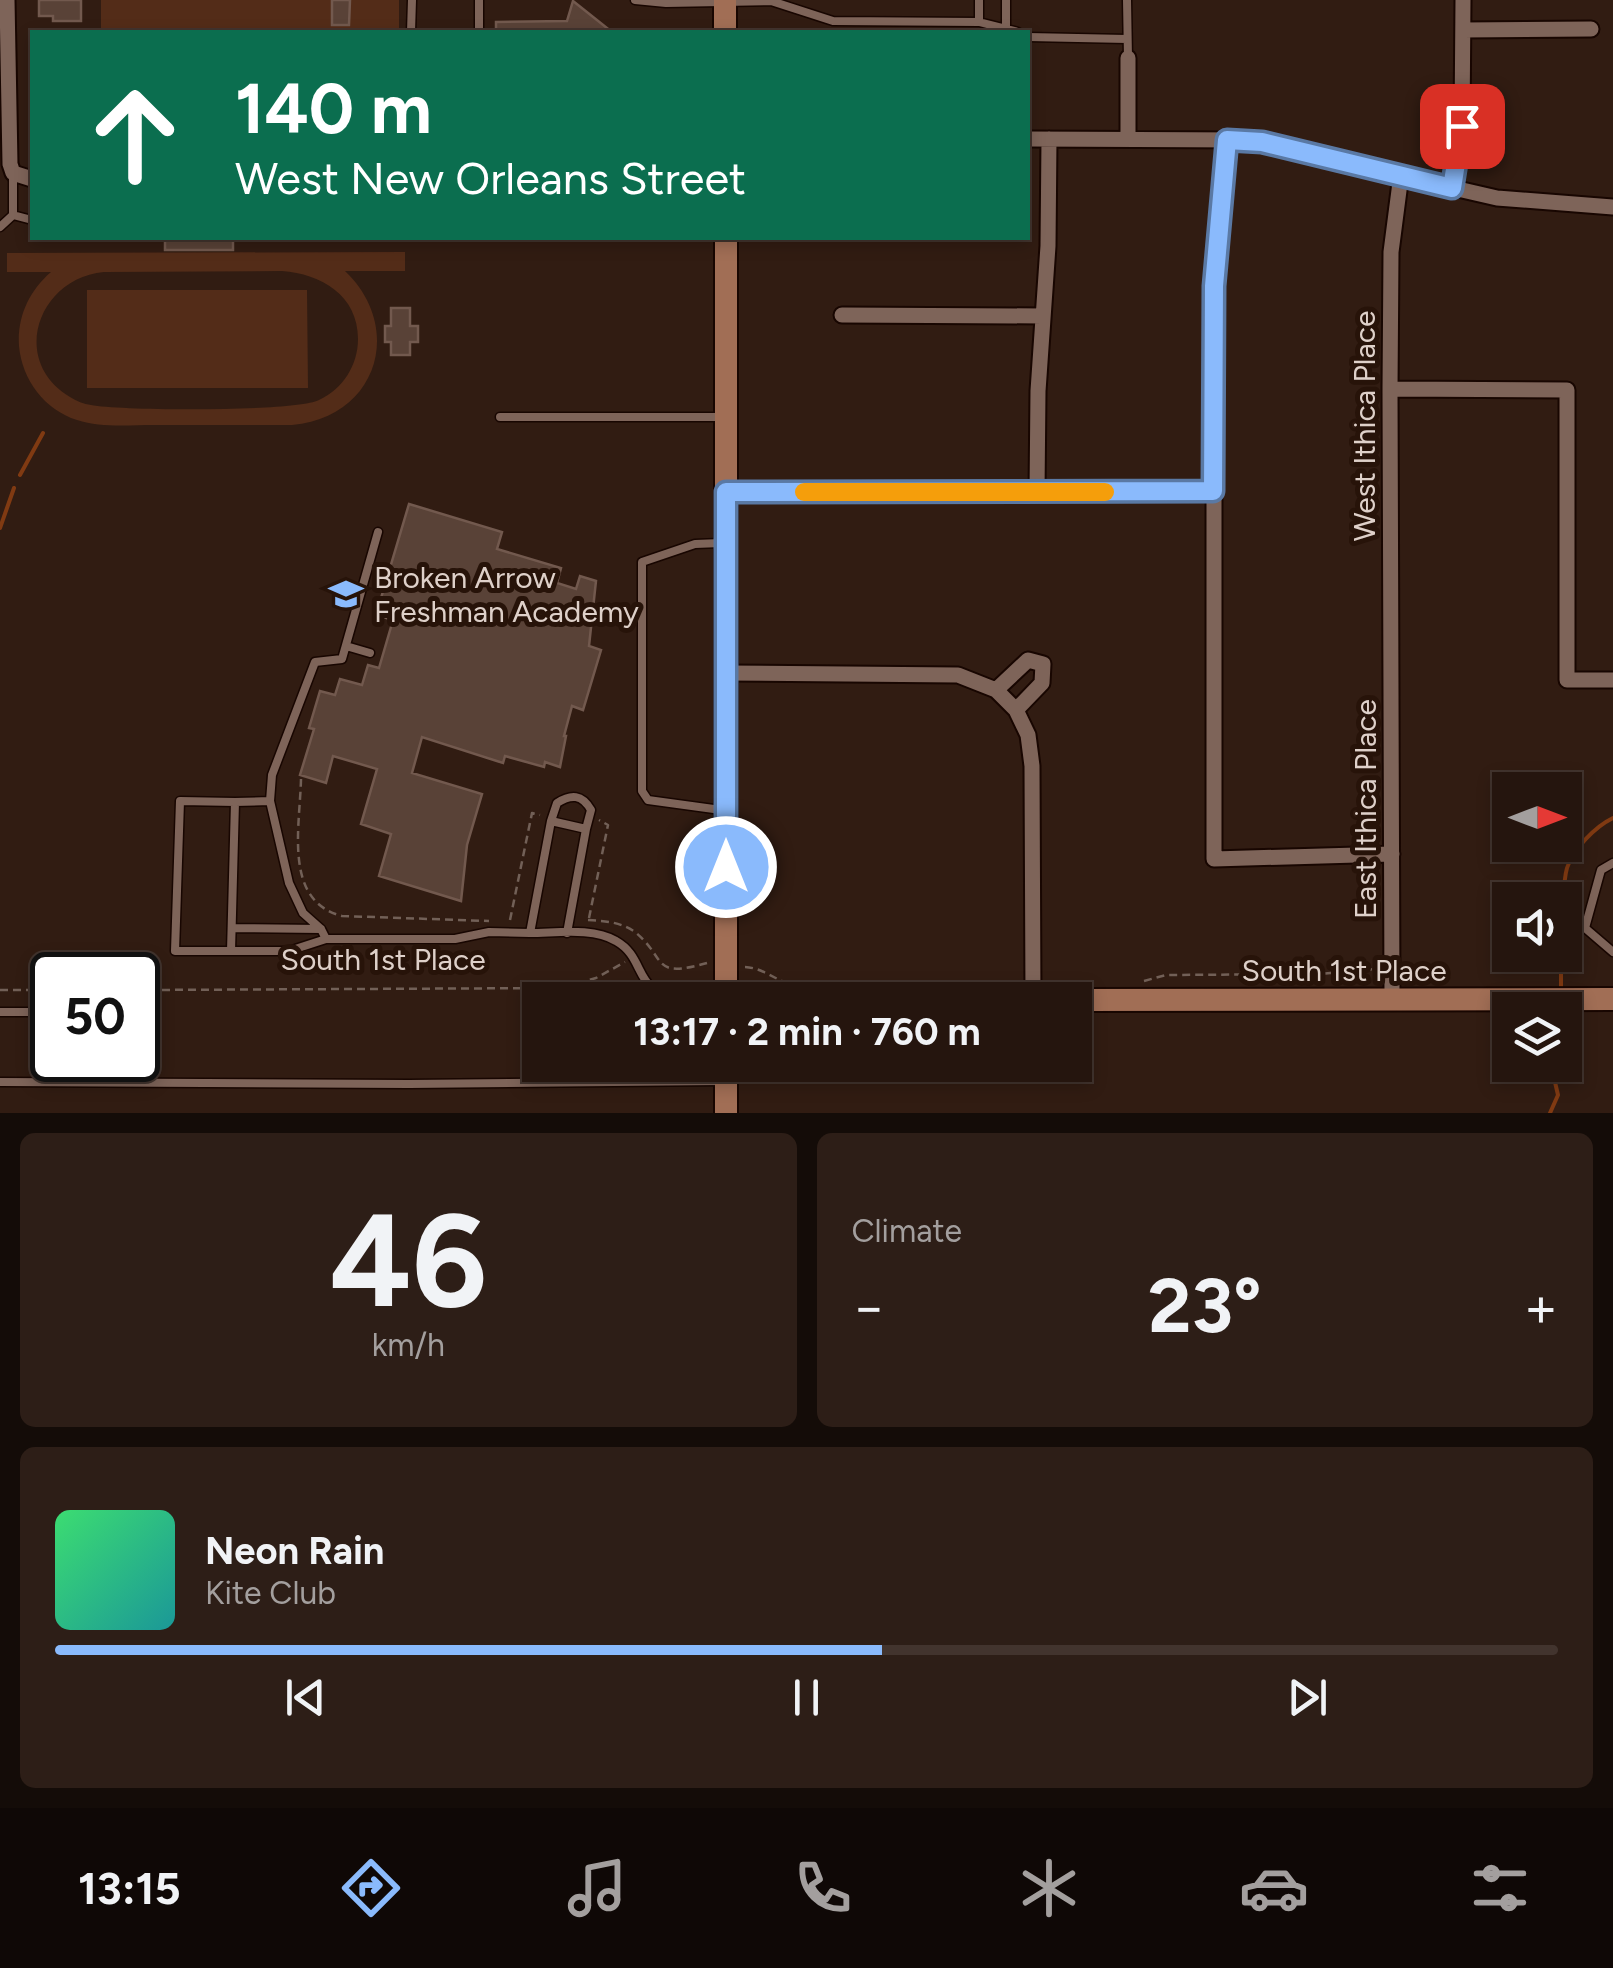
<!DOCTYPE html>
<meta charset="utf-8">
<style>
:root{--surface:#25150e;--page:#2d1e17;--text:#f1f3f6;--muted:#a39f9e;--line:#42342e;--accent:#8abafc}
body{margin:0;font-family:Figtree,sans-serif;background:var(--page);color:var(--text);height:100vh;display:flex;flex-direction:column;font-size:38px;white-space:nowrap}
*{box-sizing:border-box;margin:0}
p{font-size:32px;color:var(--muted)}
.icon{flex:none;width:55px;height:55px;fill:none;stroke:currentColor;stroke-width:2;stroke-linecap:round;stroke-linejoin:round}
.map{position:relative;height:1113px;overflow:hidden}
.sheet{display:flex;flex-direction:column;gap:20px;padding:20px;background:#140c08;flex:1}
.sheet>*{flex:none}
.hud{position:absolute;left:30px;top:30px;width:1000px;height:210px;border-radius:0px;box-shadow:0 5px 15px #0003,0 0 0 2px var(--line);background:#0b6e4f;color:#fff;overflow:hidden}
.needle{width:65px;rotate:90deg}
.buttons{position:absolute;left:1492px;top:772px;display:grid;gap:20px}
.buttons a{display:grid;place-items:center;width:90px;height:90px;border-radius:0px;background:var(--surface);box-shadow:0 5px 15px #0003,0 0 0 2px var(--line);font-size:50px}
.speed{position:absolute;left:30px;top:952px;display:flex;gap:20px;font-size:50px;font-weight:700;text-align:center}
.speed>*{display:grid;place-content:center;width:130px;height:130px;border-radius:50%;background:var(--surface);box-shadow:0 5px 15px #0003,0 0 0 2px var(--line);line-height:1}
.speed .limit{border:5px solid #111;border-radius:15px;background:#fff;color:#111}
.pin{position:absolute;display:grid;place-items:center;width:85px;height:85px;color:#fff;margin:-42px;border-radius:20px;box-shadow:0 5px 15px #0006}
.me{position:absolute;width:110px;margin:-55px;rotate:0deg;stroke-linejoin:round;filter:drop-shadow(0 0 8px #0008)}
.turn{display:flex;align-items:center;gap:35px;height:210px;padding:0 40px;font-size:45px}
.turn .icon{width:130px;height:130px;stroke-width:2.5}
.turn b{display:block;font-size:70px;line-height:85px}
.big{font-size:75px;font-weight:700;line-height:1.1}
.sheet .tile{flex:1;display:flex;flex-direction:column;justify-content:center;gap:15px;min-width:0;padding:0 35px;border-radius:15px;background:var(--page)}
.sheet .dial{align-items:center;gap:0}
.dial b{font-size:130px;line-height:1}
.song{display:flex;align-items:center;gap:30px}
.cover{width:120px;height:120px;border-radius:15px;background:linear-gradient(135deg,hsl(140 70% 55%),hsl(180 70% 35%))}
.played{height:10px;border-radius:5px;background:linear-gradient(90deg,var(--accent) 55%,var(--line) 55%)}
.keys{display:flex;justify-content:space-around;direction:ltr}
.heat{display:flex;justify-content:space-between;align-items:center;font-size:55px;direction:ltr}
.sheet .tiles{flex:1;display:grid;gap:20px;grid-template-columns:1fr 1fr}
.tile:last-child{grid-column:span 2}
.trip{position:absolute;left:522px;top:982px;width:570px;height:100px;border-radius:0px;background:var(--surface);box-shadow:0 5px 15px #0003,0 0 0 2px var(--line);font-weight:700;line-height:100px;text-align:center}
.dock{display:flex;height:160px;justify-content:space-around;align-items:center;background:#0f0806;color:var(--muted)}
.dock .icon{width:70px;height:70px}
.dock .on{color:var(--accent)}
.dock b{font-size:45px;color:var(--text)}
.map>svg:first-child{display:block}
</style>
<div class="map">
<svg width="1613" height="1113" viewBox="0 0 1613 1113">
<rect width="100%" height="100%" fill="#311c12"/>
<path fill="#532c18" fill-rule="evenodd" d="M101 0H399V32H101Z
M405 252V271H345C405 328 377 418 292 425 246 425 200 425 154 425 129 425 101 428 77 420 45 410 22 380 19 346 17 317 29 291 51 272H7V253ZM282 271C321 274 358 295 358 339 358 365 343 389 319 400 295 412 122 411 91 405 84 404 76 401 70 397 9 361 38 278 104 272Z
M87 290H307L308 388H87Z"/>
<g fill="none" stroke-linecap="round" stroke-linejoin="round">
<path stroke="#803a12" stroke-width="4" d="M20 475 43 433
M0 528 14 488
M1558 900C1567 886 1563 882 1567 868 1573 849 1596 826 1613 818
M1561 955V990
M1550 1113 1558 1095 1551 1065"/>
</g>
<path fill="#594237" stroke="#72594e" stroke-width="2.5" d="M39 0H81V21H53V16H39Z
M332 0H350L349 25H332Z
M573 1 612 32H496V22L567 21Z
M165 238H233V250H165Z
M391 308H410V326H418V342H410V355H391V342H385V326H391Z
M409 504 502 532 497 549 561 568 557 583 576 589 580 576 596 581 589 646 601 650 583 710 572 706 564 736H566L560 767 545 762 544 767 505 756 503 763 422 737 412 773 482 794 467 845 461 901 379 876 391 834 361 824 377 769 333 756 326 783 300 775 314 729 309 728 320 691 335 695 340 679 362 685 368 665 379 668 393 620 376 615Z"/>
<g fill="none" stroke-linecap="round" stroke-linejoin="round">
<g stroke="#180601" stroke-width="11">
<path id="lane" d="M635 0 666 3 771 1 833 21 979 22 1018 32
M979 0V22
M1127 0 1128 58
M1006 27V0
M411 32 412 0
M479 32V0
M1028 37 1127 39
M13 215 32 220
M0 227 13 215V173
M500 417H721
M346 646 370 653
M235 802 270 801
M721 810 648 800 642 791V562L695 544 721 543
M551 821 557 803C571 794 582 794 591 810L586 829
M1613 863 1601 870 1585 928 1613 952
M232 928 321 929
M567 933 586 829 551 821 530 933C556 933 593 927 616 941 648 959 631 994 684 1000
M326 939 321 929 303 913 289 883 270 801 272 775 315 662 342 659 378 532
M231 951 235 802 180 801 175 951H289L326 939H455L489 932 530 933
M138 1005 146 1000
M0 1012H52
M0 1082 409 1084 721 1081"/>
</g>
<g stroke="#180601" stroke-width="19">
<path id="street" d="M7 0 10 164 13 173 32 179
M1463 30 1591 29
M1028 139 1245 140 1497 198 1613 207
M1128 139V58
M1227 140 1214 286V859L1392 854
M1452 188 1462 126 1463 0
M842 315 1043 316
M1390 389 1567 390V680H1613
M726 491H1213
M1037 492 1038 391 1048 246 1049 139
M726 673 958 675 996 690 1016 710
M996 690 1028 660 1043 664 1042 683 1016 710 1028 735 1032 766 1033 1000
M1392 1000 1390 389 1391 252 1401 175"/>
</g>
<g stroke="#180601" stroke-width="26">
<path id="secondary" d="M725 0V32
M726 238V1000
M1075 1000 1613 999
M726 1113V1065"/>
</g>
<path stroke="#726057" stroke-width="2.5" stroke-dasharray="8 5" stroke-linecap="butt" d="M301 779C300 827 283 901 342 916L489 921
M589 918 608 825 599 820
M510 920 532 813 540 815
M588 920C605 921 621 922 635 932 668 959 650 979 707 963
M745 967C765 968 778 983 799 987L1017 986
M1144 981 1166 975 1320 974 1375 969
M0 990H52
M149 990 561 988 596 978 625 962"/>
<use href="#lane" stroke="#7e6459" stroke-width="8"/>
<use href="#street" stroke="#7e6459" stroke-width="15"/>
<use href="#secondary" stroke="#a16e55" stroke-width="22"/>
</g>
<g fill="none" stroke-linecap="round" stroke-linejoin="round">
<g stroke="#5a79a4" stroke-width="25">
<path id="route" d="M726 867V492L1213 491 1214 286 1227 140 1262 142 1452 188 1462 126"/>
</g>
<use href="#route" stroke="#8abafc" stroke-width="18"/>
<path stroke="#f59e0b" stroke-width="18" d="M804 492H1105"/>
</g>
<defs>
<g id="school-bare" transform="scale(2.7)"><path d="M0-5L7-2L0 1L-7-2ZM-4 1L0 2.5L4 1V4Q0 6-4 4Z" fill="#8abafc" stroke="#271309" stroke-width="2.5" paint-order="stroke"/></g>
</defs>
<g fill-rule="evenodd">
<use href="#school-bare" x="346" y="594"/>
</g>
<g text-anchor="middle" dominant-baseline="central" stroke-width="10" stroke-linejoin="round" paint-order="stroke">
<g font-size="30" fill="#ded0c9" stroke="#271309">
<text transform="translate(1364 426) rotate(-90)">West Ithica Place</text>
<text transform="translate(1365 809) rotate(-90)">East Ithica Place</text>
<text x="383" y="959">South 1st Place</text>
<text x="1344" y="970">South 1st Place</text>
</g>
<g font-size="30" fill="#ded0c9" stroke="#271309" text-anchor="start">
<text x="374" y="577">Broken Arrow<tspan x="374" dy="34">Freshman Academy</tspan></text>
</g>
</g>
</svg>
<div class="buttons">
<a><svg class="needle" viewBox="-14 -14 28 28"><path d="M0-13l5 13h-10z" fill="#e53935"/><path d="M0 13l5-13h-10z" fill="#a39f9e"/></svg></a>
<a><svg class="icon" aria-label="sound" viewBox="0 0 24 24"><path d="M4 9h4l5-4v14l-5-4H4zM17 9q2 3 0 6"/></svg></a>
<a><svg class="icon" aria-label="layers" viewBox="0 0 24 24"><path d="M12 4l9 5-9 5-9-5zM3 14l9 5 9-5"/></svg></a>
</div>
<div class="speed"><div class="limit">50</div></div>
<div class="pin" style="left:1462px;top:126px;background:#d93025"><svg class="icon" aria-label="arrive" viewBox="0 0 24 24"><path d="M6 21V4h12l-3 4 3 4H6"/></svg></div>
<svg class="me" style="left:726px;top:867px" viewBox="-20 -20 40 40"><circle r="17" fill="#8abafc" stroke="#fff" stroke-width="3"/><path d="M0-11L8 9 0 5-8 9z" fill="#fff"/></svg>
<div class="trip">13:17 · 2 min · 760 m</div>
<div class="hud">
<div class="turn"><svg class="icon" aria-label="ahead" viewBox="0 0 24 24"><path d="M12 20V5M6 11l6-6 6 6"/></svg><div><b>140 m</b>West New Orleans Street</div></div>
</div>
</div>
<section class="sheet">
<div class="tiles">
<div class="tile dial"><b>46</b><p>km/h</p></div>
<div class="tile"><p>Climate</p>
<div class="heat"><a>−</a><b class="big">23°</b><a>+</a></div>
</div>
<div class="tile">
<div class="song"><i class="cover"></i><div><b>Neon Rain</b><p>Kite Club</p></div></div>
<div class="played"></div>
<div class="keys"><svg class="icon" aria-label="previous" viewBox="0 0 24 24"><path d="M18 5L8 12l10 7zM5 5v14"/></svg><svg class="icon" aria-label="pause" viewBox="0 0 24 24"><path d="M8 5v14M16 5v14"/></svg><svg class="icon" aria-label="next" viewBox="0 0 24 24"><path d="M6 5l10 7-10 7zM19 5v14"/></svg></div>
</div>
</div>
</section>
<nav class="dock">
<b>13:15</b>
<svg class="icon on" aria-label="directions" viewBox="0 0 24 24"><path d="M12 3l9 9-9 9-9-9zM9 14v-3h6M13 9l2 2-2 2"/></svg>
<svg class="icon" aria-label="music" viewBox="0 0 24 24"><path d="M9 18V5l10-2v13"/><circle cx="6" cy="18" r="3"/><circle cx="16" cy="16" r="3"/></svg>
<svg class="icon" aria-label="phone" viewBox="0 0 24 24"><path d="M5 4h4l2 5-3 2q2 4 5 5l2-3 5 2v4C11 20 4 13 5 4z"/></svg>
<svg class="icon" aria-label="climate" viewBox="0 0 24 24"><path d="M12 3v18M4 7l16 10M4 17L20 7"/></svg>
<svg class="icon" aria-label="car" viewBox="0 0 24 24"><path d="M5 17H2v-5l4-1 3-4h7l3 4 3 1v5h-3M9 17h6M6 11h13"/><circle cx="7" cy="17" r="2"/><circle cx="17" cy="17" r="2"/></svg>
<svg class="icon" aria-label="filters" viewBox="0 0 24 24"><path d="M4 7h16M4 17h16"/><circle cx="9" cy="7" r="2"/><circle cx="15" cy="17" r="2"/></svg>
</nav>
